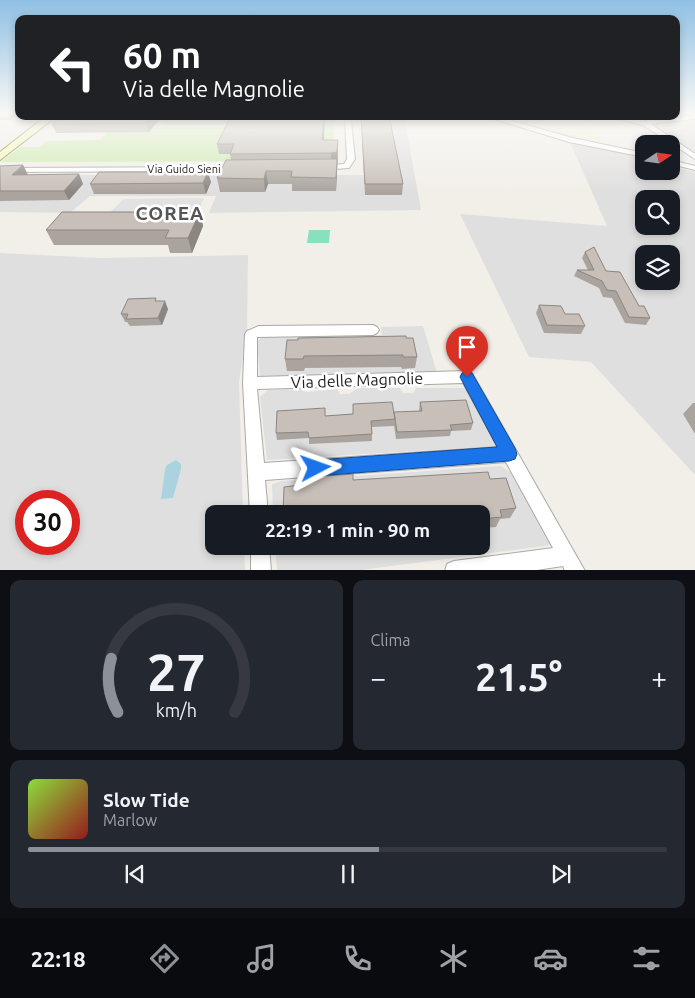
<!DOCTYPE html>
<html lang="it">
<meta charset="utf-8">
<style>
:root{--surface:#171b24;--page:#242831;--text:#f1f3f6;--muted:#9ea1a6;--line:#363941;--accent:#8c9099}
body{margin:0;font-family:Ubuntu,sans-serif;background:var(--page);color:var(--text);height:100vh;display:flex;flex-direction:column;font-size:19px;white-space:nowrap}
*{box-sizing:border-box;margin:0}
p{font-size:16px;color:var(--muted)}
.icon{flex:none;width:28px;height:28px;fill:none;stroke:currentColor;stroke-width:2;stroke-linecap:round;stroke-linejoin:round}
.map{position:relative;height:570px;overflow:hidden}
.drawer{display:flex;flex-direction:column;gap:10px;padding:10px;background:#0d0f14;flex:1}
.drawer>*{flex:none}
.guide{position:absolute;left:15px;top:15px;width:665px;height:105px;border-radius:10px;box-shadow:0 2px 8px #0003;background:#202124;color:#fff;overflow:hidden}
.needle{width:32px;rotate:77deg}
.tools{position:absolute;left:635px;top:135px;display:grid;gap:10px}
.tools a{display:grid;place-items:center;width:45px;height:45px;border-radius:10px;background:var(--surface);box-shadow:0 2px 8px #0003;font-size:25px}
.speed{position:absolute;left:15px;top:490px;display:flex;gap:10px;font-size:25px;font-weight:700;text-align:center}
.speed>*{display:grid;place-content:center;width:65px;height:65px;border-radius:50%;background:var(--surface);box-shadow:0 2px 8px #0003;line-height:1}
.speed .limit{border:8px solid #d22;background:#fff;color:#111}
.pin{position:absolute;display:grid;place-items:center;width:42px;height:42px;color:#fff;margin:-51px -21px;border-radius:50% 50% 50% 0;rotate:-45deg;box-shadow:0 0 5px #0007}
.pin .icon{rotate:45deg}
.me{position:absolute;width:55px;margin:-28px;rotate:86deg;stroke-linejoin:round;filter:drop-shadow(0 0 4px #0008)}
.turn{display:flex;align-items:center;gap:18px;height:105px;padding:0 25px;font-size:22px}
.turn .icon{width:65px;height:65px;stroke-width:2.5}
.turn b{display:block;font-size:35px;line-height:42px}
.big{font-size:38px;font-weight:700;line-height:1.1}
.drawer .widget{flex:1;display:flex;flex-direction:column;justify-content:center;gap:8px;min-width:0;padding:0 18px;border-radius:10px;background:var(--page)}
.drawer .dial{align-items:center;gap:0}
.dial svg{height:130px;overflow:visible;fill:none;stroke:var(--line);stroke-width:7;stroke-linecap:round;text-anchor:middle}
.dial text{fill:var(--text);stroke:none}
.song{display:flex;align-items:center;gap:15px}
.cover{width:60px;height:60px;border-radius:8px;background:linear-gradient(135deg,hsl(90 70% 55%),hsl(0 70% 35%))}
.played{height:5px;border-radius:2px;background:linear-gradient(90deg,var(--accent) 55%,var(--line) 55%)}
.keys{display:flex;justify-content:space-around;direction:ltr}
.heat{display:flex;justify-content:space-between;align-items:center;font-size:28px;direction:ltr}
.drawer .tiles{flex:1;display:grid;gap:10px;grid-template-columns:1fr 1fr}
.widget:last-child{grid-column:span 2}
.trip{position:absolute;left:205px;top:505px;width:285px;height:50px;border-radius:10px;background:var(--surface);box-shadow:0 2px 8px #0003;font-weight:700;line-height:50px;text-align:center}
.dock{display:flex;height:80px;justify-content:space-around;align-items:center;background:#090b0e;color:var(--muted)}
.dock .icon{width:35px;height:35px}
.dock .selected{color:var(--accent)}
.dock b{font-size:22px;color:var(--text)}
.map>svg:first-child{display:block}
</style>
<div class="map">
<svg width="695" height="571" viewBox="0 0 695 571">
<rect width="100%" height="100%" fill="#f2efe9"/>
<path fill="#e0dfdf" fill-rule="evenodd" d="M365 116H404L421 210 209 213 216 196H90L70 213 0 212V175H364L361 120Z
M695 120V154L654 126Z
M569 140 644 159V171H671V166L695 172V475L591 362 529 357 460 214 607 226ZM644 199H671V226H644ZM644 254H671V281H644Z
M0 253 100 258 248 255 247 332 239 382 243 514H214V546H244L245 570 0 571ZM26 501H69V544H26Z
M423 326 437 373 260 378 257 342 263 335H382L381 327Z
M358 388H400L403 393H413L416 388H467L499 446 267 460 260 397 268 390 302 389 306 392 337 389 340 394H349Z
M500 466 511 472 552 545 361 570H277L275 546H481V514H273L272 484 282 481Z"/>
<path fill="#eef0d5" d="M494 116H601L602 118 585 126 598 136 599 143 541 130Z"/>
<path fill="#cdebb0" d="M167 116H231L228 123 222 125H164L162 124Z
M238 116H335L331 161 0 162 21 147H40L46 141 100 140 107 132H149L152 128 233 127 324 132 325 121Z"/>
<path fill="#88e0be" d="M309 230H330L329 243H307Z"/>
<path fill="#e2e2e2" d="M204 198 198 213H109L124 199Z"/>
<path fill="#aad3df" d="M176 460 181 464V469L173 498 161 499 165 469 167 465Z"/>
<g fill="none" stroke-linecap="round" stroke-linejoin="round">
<g stroke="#a9a9a9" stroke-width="2">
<path id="street" d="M695 115V119L651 124 695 154V159L643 125 605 116H620L645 121Z
M348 116H354L351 121 355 159 349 168 319 170 318 168 322 166 344 164 347 159 345 121Z
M484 116H495L573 138 644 153V157L569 142Z
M671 160 695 166V170L671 164Z
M236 167 240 169 239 171 0 172V168Z
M373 325 377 327 379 330 377 333 373 335 257 337V377L467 371 472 373 585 571H565L563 566 530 571H445L447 564 454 561 553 548 506 462 265 480 268 514H250L243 383 245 334 247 331 259 326ZM463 383 498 447 264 463 257 389Z
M251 546H269L271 571H251Z"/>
</g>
<g stroke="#707d05" stroke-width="2">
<path id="secondary" d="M46 116H57L0 160V152Z"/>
</g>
<use href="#street" fill="#fff" fill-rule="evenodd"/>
<use href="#secondary" fill="#f7fabf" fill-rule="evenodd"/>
</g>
<path fill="#aba49e" d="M0 113H19L10 120H0Z
M676 113H695V114L680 115Z
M61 116H162L149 132 56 133 52 124Z
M231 116H325L323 140 338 151 336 191H292V184H268L265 192H220L217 178 231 160 230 154H219L217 144Z
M361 116 403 184 402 195H365Z
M23 165 28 175 79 174 83 184 69 200 0 201V166Z
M211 182 206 194H94L90 184Z
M200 212 203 226 192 253H170L168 245H54L46 230Z
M585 252 606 271 650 318 646 325 625 323 612 298 603 297 599 288 574 276 577 270H588L582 258Z
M157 301 168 309 162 325 130 326 127 322H125L121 314Z
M539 305 565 314 585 326 581 334 544 333 536 313Z
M406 338 417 357 415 368 402 369 401 367 305 368 304 371H287L285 359Z
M420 402 473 423 471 430 451 431 450 436 396 439 394 425V426L372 427V441L309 444V438L277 440 276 433 325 416 353 414V404L394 413 419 411Z
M693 403H695V434L683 414Z
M490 479 516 508 510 518 500 519 496 527 481 528V514H283L353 480Z"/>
<path fill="#8b8681" d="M6 113H19L10 120Z
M152 116H162L149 132 146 123Z
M324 116 325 121 323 151 322 140Z
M338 140V151L336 191V178L331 164V153Z
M23 165 28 175H12Z
M266 171 268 184 265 192 264 179Z
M208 172 211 182 206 194 203 183Z
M79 174 83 184 69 200 64 191Z
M200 212 203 226 192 253 188 238Z
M165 301 168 309 162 325 158 318Z"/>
<path fill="#c7bfb8" stroke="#8b8681" d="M61 116H152L146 123 52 124Z
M231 116H324L322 140H338L337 152 331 153 230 154 234 144H217Z
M361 116H389L403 184H365Z
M337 159 336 178 291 177 292 171H266L264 179 217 178 226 160Z
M23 165 12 175 79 174 64 191H0V166Z
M99 172H208L203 183 90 184Z
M62 212H200L188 238H165L169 230H46Z
M594 247 606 271 620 272 639 306H644L650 318 629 317 616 291 607 290 602 281 577 270H594L585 252Z
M156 298 155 301H165L158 318 126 319 128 314H121L128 299Z
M539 305 561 306 565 314H579L585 326 547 325Z
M406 336V338H413L417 357H403V355L304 356 303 359H285L287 340H298V338Z
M466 400 473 423 450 425 452 430 397 432 394 412 422 411 420 402Z
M392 402 395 419 371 421 372 434 309 438 308 432 276 433 277 411 325 408V416L353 414V404Z
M488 472 490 479 506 478 516 508 500 510 502 517 481 519V514H472L471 509 429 512V514H400V513L373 514 372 506 327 510 328 514H283L284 487 300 485 301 478 353 474V480Z"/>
<linearGradient id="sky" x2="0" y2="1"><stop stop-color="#8fc0e4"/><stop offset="0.59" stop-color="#f9f8f5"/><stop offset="1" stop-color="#f9f8f5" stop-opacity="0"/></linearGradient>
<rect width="695" height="193" fill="url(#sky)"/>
<path fill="#1a73e8" stroke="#114b97" d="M467 371 472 373 515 448 517 454 515 459 509 461 316 476 310 474 307 468 310 462 316 460 497 447 460 377 462 373Z"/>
<g text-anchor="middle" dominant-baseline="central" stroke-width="5" stroke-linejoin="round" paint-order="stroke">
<g font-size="11" fill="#222" stroke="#fff">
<text x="184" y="169">Via Guido Sieni</text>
</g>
<g font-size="16" fill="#222" stroke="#fff">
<text transform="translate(357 380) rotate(-2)">Via delle Magnolie</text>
</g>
<g font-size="19" font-weight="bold" letter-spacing="1" fill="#555" stroke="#fff">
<text x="170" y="213">COREA</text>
</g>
</g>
</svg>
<div class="tools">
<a><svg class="needle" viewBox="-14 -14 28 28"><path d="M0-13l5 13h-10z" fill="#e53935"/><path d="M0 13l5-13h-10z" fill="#9ea1a6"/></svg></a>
<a><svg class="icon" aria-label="search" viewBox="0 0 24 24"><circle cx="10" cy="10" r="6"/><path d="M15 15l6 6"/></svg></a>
<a><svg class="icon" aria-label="layers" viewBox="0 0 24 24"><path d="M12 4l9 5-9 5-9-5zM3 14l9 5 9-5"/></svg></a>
</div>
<div class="speed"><div class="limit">30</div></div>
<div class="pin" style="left:467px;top:377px;background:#d93025"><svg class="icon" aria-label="arrive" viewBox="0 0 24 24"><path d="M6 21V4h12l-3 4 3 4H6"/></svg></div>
<svg class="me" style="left:316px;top:468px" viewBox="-20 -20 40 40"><path d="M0-17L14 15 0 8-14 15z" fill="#1a73e8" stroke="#fff" stroke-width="4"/></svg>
<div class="trip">22:19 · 1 min · 90 m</div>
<div class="guide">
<div class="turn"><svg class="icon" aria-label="left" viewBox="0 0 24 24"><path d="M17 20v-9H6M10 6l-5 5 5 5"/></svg><div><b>60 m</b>Via delle Magnolie</div></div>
</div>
</div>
<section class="drawer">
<div class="tiles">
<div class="widget dial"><svg viewBox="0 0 100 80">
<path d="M14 69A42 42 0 1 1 86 69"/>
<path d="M14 69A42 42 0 0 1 10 36" stroke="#8c9099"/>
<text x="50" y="56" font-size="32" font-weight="700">27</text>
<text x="50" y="72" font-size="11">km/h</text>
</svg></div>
<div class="widget"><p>Clima</p>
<div class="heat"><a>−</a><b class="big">21.5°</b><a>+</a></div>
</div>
<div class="widget">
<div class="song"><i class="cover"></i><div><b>Slow Tide</b><p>Marlow</p></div></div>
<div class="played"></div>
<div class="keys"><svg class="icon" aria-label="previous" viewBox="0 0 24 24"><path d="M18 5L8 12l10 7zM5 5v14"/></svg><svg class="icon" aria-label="pause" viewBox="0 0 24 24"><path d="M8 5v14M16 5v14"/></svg><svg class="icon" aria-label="next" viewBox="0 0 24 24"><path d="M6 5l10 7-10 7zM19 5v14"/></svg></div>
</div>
</div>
</section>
<nav class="dock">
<b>22:18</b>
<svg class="icon selected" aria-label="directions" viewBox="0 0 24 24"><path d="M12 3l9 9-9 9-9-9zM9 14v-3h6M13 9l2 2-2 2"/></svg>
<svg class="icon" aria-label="music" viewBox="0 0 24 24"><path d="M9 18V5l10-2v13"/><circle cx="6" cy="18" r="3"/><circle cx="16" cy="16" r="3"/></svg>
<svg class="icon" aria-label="phone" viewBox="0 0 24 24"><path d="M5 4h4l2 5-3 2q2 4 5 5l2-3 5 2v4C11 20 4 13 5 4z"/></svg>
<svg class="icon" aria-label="climate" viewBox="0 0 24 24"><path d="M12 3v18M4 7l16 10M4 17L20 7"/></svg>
<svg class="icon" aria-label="car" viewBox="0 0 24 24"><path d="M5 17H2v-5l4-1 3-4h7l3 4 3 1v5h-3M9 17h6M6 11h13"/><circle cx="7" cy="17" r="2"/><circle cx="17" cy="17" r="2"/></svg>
<svg class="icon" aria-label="filters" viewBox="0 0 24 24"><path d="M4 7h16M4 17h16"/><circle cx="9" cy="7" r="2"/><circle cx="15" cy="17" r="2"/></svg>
</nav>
